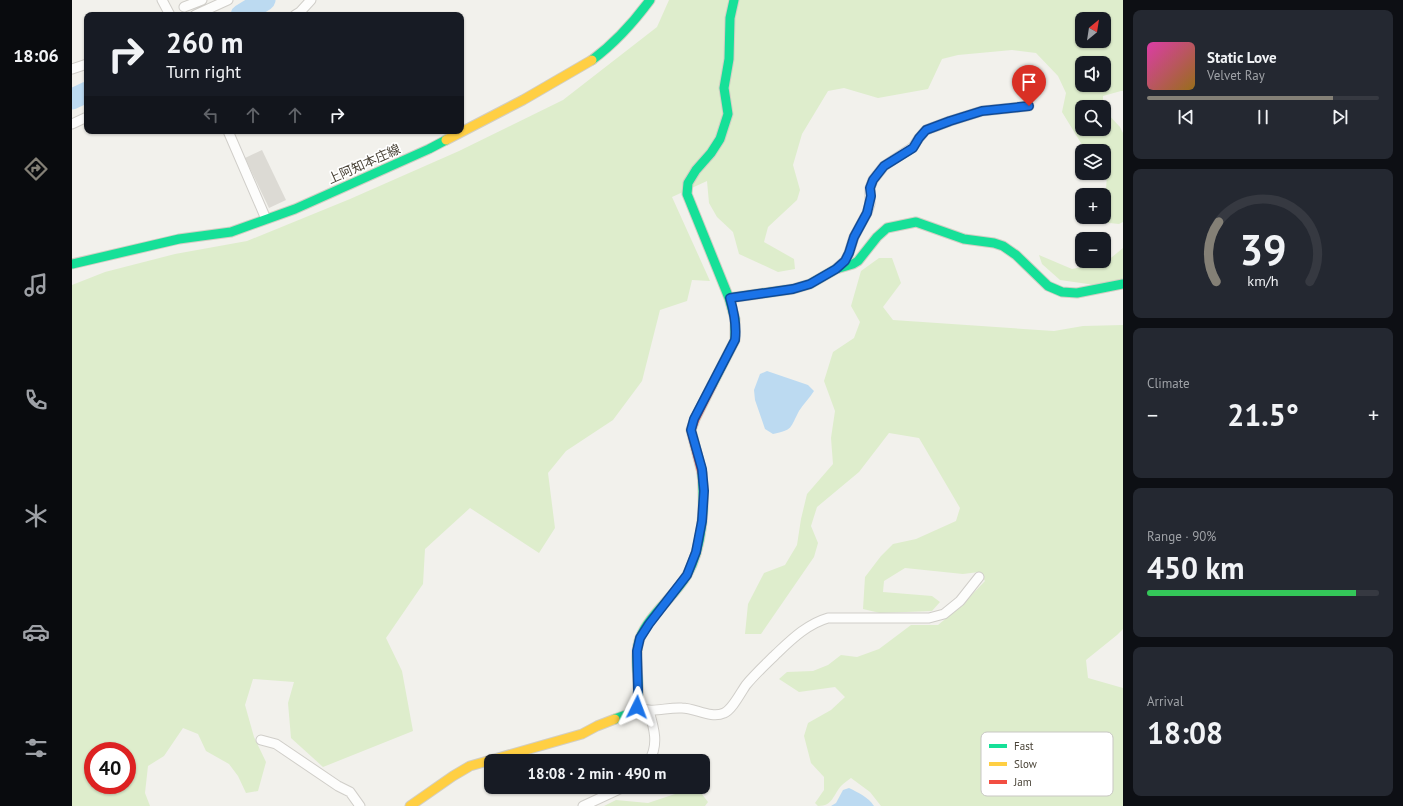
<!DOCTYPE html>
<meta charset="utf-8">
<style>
:root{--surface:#171b24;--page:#242831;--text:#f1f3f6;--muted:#9ea1a6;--line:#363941;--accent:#848076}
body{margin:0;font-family:"PT Sans","Noto Sans JP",sans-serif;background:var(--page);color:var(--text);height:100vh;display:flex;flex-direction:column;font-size:15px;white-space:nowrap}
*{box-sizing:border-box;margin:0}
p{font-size:13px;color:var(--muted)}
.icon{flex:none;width:22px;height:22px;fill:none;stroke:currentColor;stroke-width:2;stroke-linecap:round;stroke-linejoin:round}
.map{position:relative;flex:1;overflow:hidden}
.details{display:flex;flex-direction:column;gap:10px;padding:10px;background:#0d0f14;width:280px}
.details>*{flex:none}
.hud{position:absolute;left:12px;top:12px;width:380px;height:122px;border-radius:8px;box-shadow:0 1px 3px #0004;background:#171b24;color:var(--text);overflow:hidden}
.needle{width:26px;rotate:30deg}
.tools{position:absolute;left:1003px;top:12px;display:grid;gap:8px}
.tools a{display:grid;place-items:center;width:36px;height:36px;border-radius:8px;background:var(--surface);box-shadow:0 1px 3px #0004;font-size:20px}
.speed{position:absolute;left:12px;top:742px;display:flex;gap:8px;font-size:20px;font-weight:700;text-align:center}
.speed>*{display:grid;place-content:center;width:52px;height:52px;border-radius:50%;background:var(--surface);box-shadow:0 1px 3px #0004;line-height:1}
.speed .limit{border:6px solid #d22;background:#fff;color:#111}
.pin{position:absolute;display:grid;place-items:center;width:34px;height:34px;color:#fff;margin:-41px -17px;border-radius:50% 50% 50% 0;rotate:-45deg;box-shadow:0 0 4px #0007}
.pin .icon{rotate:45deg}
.me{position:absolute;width:44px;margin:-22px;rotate:3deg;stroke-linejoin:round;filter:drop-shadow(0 0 3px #0008)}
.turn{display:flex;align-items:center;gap:14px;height:84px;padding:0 16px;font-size:18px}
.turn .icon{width:52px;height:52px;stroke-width:2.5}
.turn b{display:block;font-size:28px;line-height:34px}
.lanes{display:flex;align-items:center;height:38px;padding:0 16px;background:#0003;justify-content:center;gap:20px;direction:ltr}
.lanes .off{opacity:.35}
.big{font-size:30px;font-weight:700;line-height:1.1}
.details .card{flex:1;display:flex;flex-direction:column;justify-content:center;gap:6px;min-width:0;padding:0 14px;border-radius:8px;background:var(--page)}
.details .dial{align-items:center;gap:0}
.dial svg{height:104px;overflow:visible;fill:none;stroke:var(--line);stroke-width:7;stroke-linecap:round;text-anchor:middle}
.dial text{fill:var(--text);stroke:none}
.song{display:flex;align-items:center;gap:12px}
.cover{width:48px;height:48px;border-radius:6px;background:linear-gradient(135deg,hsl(320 70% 55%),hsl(40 70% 35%))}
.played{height:4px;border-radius:2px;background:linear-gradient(90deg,var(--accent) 80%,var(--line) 80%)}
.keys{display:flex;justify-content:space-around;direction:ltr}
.heat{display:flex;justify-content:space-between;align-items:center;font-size:22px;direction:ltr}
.charge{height:6px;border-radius:3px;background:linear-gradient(90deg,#34c759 90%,var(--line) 0)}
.trip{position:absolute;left:412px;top:754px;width:226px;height:40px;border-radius:8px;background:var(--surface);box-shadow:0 1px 3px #0004;font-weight:700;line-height:40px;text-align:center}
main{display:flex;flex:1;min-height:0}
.menu{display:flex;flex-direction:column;width:72px;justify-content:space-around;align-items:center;background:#090b0e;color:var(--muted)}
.menu .icon{width:28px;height:28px}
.menu .on{color:var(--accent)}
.menu b{font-size:18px;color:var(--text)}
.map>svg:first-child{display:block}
</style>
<main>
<nav class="menu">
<b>18:06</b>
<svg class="icon on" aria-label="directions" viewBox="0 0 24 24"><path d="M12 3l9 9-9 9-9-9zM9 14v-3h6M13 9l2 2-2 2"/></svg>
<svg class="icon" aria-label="music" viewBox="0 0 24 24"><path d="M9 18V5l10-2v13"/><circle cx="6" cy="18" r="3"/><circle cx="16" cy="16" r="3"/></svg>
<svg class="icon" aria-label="phone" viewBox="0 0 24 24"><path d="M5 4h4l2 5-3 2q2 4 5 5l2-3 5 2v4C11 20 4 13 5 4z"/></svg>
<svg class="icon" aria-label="climate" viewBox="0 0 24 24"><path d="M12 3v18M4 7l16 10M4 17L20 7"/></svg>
<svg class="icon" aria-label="car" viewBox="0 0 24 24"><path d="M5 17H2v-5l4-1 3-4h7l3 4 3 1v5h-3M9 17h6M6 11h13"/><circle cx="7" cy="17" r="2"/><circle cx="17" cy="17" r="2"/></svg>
<svg class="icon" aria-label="filters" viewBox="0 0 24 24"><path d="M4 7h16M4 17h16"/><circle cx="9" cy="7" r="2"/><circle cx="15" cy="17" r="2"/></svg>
</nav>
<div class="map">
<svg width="1051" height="806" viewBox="0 0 1051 806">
<rect width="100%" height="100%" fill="#f2f1ec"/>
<path fill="#deedcc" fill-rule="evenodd" d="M597 0H1051V91H1049L1031 96V107H1010V129H1032V110L1048 127 1051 133V222L1047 224 1018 221V217H1032V195H1029L1034 190 1035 174 1032 170V151H1015L1012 148 990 112 994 93 986 76 964 53 940 50 886 55 870 59 856 89 806 98 772 88 756 91 730 134 721 165 728 190 725 200 696 227 692 242 722 259 723 269 706 272 667 254 661 232 645 217 637 203 635 181 600 197 638 281 620 280 615 301 588 310 570 381 541 420 494 451 476 473 483 528 467 553 398 508 353 549 351 584 314 638 330 671 341 731 251 767 219 738 216 703 222 682 181 679 173 705 182 737 194 762 186 791 174 793 166 776 157 764 134 751 126 734 111 728 92 756 76 766 73 793 78 806H0V285L33 272 103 254 175 241 278 199 387 151 491 100 585 27ZM1010 19H1032V41H1010ZM1010 63H1032V85H1010ZM21 751H55V785H21Z
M1051 248V289L988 280 970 264 967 255 1000 269 1034 262Z
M807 258H820L829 283 811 307 821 320 982 331 1011 326 1051 325V629L1045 635 1014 660 1016 678 1051 688V806H809L798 792 779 778C776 780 772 783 769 786 761 795 761 806 746 806L743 803 752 790V777L739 763 732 736 736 723 759 710 773 697 763 687 727 692 707 679 715 672 741 671 756 665 769 655 785 657 807 649 839 625H866L889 606 913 581 907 572 891 574 833 568 812 581 811 592 860 596 868 602 860 611 808 613 791 609 793 577 809 556 821 544 844 539 884 521 888 508 847 438 817 433 787 472 745 507 739 526 746 543 742 557 689 634H673L676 604 692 573 713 565 725 545 729 519 735 494 761 464 759 438 763 411 752 381 761 352 782 338 788 322 779 306 789 271Z
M626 789 636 802 633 806H532L544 800 576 803 606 793Z"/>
<path fill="#bcdaf1" d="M695 371 736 385 742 391C738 398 731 404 727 411 718 428 721 430 701 434L693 429 683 400 682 390 688 374Z
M777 788C787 793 796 797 802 806H759L764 803 771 790Z"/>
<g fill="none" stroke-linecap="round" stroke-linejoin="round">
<path stroke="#bcdaf1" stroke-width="21" d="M169 15 193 0
M0 99 15 92"/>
</g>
<path fill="#dcdad4" d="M190 150 214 200 197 208 173 158Z"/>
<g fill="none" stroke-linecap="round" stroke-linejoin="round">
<g stroke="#d0cec9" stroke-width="11">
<path id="street" d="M90 0 98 15
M112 7 130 0
M123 15 156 0
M223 15 228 12 239 0
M0 69 15 64
M0 124 15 117
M156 131 194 219
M765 268 773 261 777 253 782 237 795 213 798 204V188L801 180 812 166 841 147 847 138 854 130 878 121 910 111 957 106
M565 707C581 714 593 707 610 708 623 708 639 719 652 713 660 710 669 692 674 685 683 674 694 664 704 654 719 640 735 624 756 618H857L872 614 888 601 907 577
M189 740 204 744 266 786 278 792 288 806
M577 761C587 745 582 728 577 711
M511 806 552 787"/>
</g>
<g stroke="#d2cec3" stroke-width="11">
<path id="fast" d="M520 60C543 43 561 23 578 0
M0 264 107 239 159 232 223 209 357 149 374 140
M657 298 721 289 738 284 764 269 781 264 786 261 805 237 815 228 844 222 892 239 922 243 931 246 944 255 976 286 990 292 1005 293 1051 284
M640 385 663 340V319L657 298 615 194 616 183 624 170 639 153 648 139 656 114 652 88 657 59 658 18 662 0
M543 719C550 716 560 714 564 708 566 705 566 702 566 699 568 679 561 657 568 638 577 615 603 596 615 575 631 547 633 505 630 473"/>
</g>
<g stroke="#d2cec3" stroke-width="11">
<path id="slow" d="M374 140 451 100 520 60
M338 806 381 776 398 766 510 734 525 726 543 719"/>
</g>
<g stroke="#d2cec3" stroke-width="11">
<path id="jam" d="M630 473 619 430 623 419 640 385"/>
</g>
<use href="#street" stroke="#fdfdfc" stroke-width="9"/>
<use href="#fast" stroke="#16e098" stroke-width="9"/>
<use href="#slow" stroke="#ffcf43" stroke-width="9"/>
<use href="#jam" stroke="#f24e42" stroke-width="9"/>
</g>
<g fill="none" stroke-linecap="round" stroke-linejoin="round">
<g stroke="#114b97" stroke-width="10">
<path id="route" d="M565 707 566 690 565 651 568 638 577 624 615 575 624 552 630 521 632 491 630 469 619 430 622 419 663 340C665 325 662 312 658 298L721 289 738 284 764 269 773 261 777 253 782 237 795 213 799 196 798 188 801 180 812 166 841 148 847 138 854 130 878 121 910 111 957 106"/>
</g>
<use href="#route" stroke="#1a73e8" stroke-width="7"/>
</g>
<g text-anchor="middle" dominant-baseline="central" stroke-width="3.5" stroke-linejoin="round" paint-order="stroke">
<g font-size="13" fill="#494337" stroke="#fff">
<text transform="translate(292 164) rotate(-24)">上阿知本庄線</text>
</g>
</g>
<rect x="909" y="732" width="132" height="64" rx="6" fill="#fff" stroke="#c8c7c3" stroke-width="1"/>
<rect x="917" y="744" width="18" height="4" fill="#16e098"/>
<rect x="917" y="762" width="18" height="4" fill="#ffcf43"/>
<rect x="917" y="780" width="18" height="4" fill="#f24e42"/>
<g font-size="11" fill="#494337">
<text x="942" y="750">Fast</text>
<text x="942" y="768">Slow</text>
<text x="942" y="786">Jam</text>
</g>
</svg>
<div class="tools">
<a><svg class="needle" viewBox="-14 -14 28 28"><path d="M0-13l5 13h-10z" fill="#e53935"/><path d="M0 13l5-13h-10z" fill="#9ea1a6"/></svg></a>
<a><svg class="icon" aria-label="sound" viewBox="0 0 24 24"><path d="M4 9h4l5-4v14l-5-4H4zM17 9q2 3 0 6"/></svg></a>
<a><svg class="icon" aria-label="search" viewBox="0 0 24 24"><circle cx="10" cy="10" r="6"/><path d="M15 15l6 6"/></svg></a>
<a><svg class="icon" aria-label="layers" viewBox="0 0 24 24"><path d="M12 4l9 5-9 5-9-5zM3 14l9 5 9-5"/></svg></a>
<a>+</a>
<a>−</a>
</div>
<div class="speed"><div class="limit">40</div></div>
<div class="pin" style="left:957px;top:106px;background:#d93025"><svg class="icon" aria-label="arrive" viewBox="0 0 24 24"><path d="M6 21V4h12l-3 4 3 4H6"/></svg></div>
<svg class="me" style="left:565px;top:707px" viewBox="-20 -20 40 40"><path d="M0-17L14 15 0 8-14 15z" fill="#1a73e8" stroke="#fff" stroke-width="4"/></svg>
<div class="trip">18:08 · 2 min · 490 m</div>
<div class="hud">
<div class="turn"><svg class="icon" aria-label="right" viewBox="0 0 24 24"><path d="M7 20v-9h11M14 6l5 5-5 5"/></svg><div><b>260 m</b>Turn right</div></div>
<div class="lanes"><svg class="icon off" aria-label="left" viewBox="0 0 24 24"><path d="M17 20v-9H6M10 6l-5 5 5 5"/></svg><svg class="icon off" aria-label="ahead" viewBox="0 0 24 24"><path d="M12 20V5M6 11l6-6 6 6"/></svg><svg class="icon off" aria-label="ahead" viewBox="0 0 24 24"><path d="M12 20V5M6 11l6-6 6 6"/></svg><svg class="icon" aria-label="right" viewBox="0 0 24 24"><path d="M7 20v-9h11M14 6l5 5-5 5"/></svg></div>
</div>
</div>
<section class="details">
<div class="card">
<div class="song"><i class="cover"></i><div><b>Static Love</b><p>Velvet Ray</p></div></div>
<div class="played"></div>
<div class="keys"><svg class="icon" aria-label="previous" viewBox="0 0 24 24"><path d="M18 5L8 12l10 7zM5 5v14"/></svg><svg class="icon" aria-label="pause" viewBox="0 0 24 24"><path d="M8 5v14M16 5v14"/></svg><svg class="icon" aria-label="next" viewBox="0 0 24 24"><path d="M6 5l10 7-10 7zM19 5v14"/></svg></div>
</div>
<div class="card dial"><svg viewBox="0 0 100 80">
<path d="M14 69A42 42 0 1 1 86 69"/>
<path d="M14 69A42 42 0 0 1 16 23" stroke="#848076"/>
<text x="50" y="56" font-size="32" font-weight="700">39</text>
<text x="50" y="72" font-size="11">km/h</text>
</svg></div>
<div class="card"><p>Climate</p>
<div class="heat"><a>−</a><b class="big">21.5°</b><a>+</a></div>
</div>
<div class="card"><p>Range · 90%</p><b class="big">450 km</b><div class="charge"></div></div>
<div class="card"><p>Arrival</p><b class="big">18:08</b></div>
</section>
</main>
